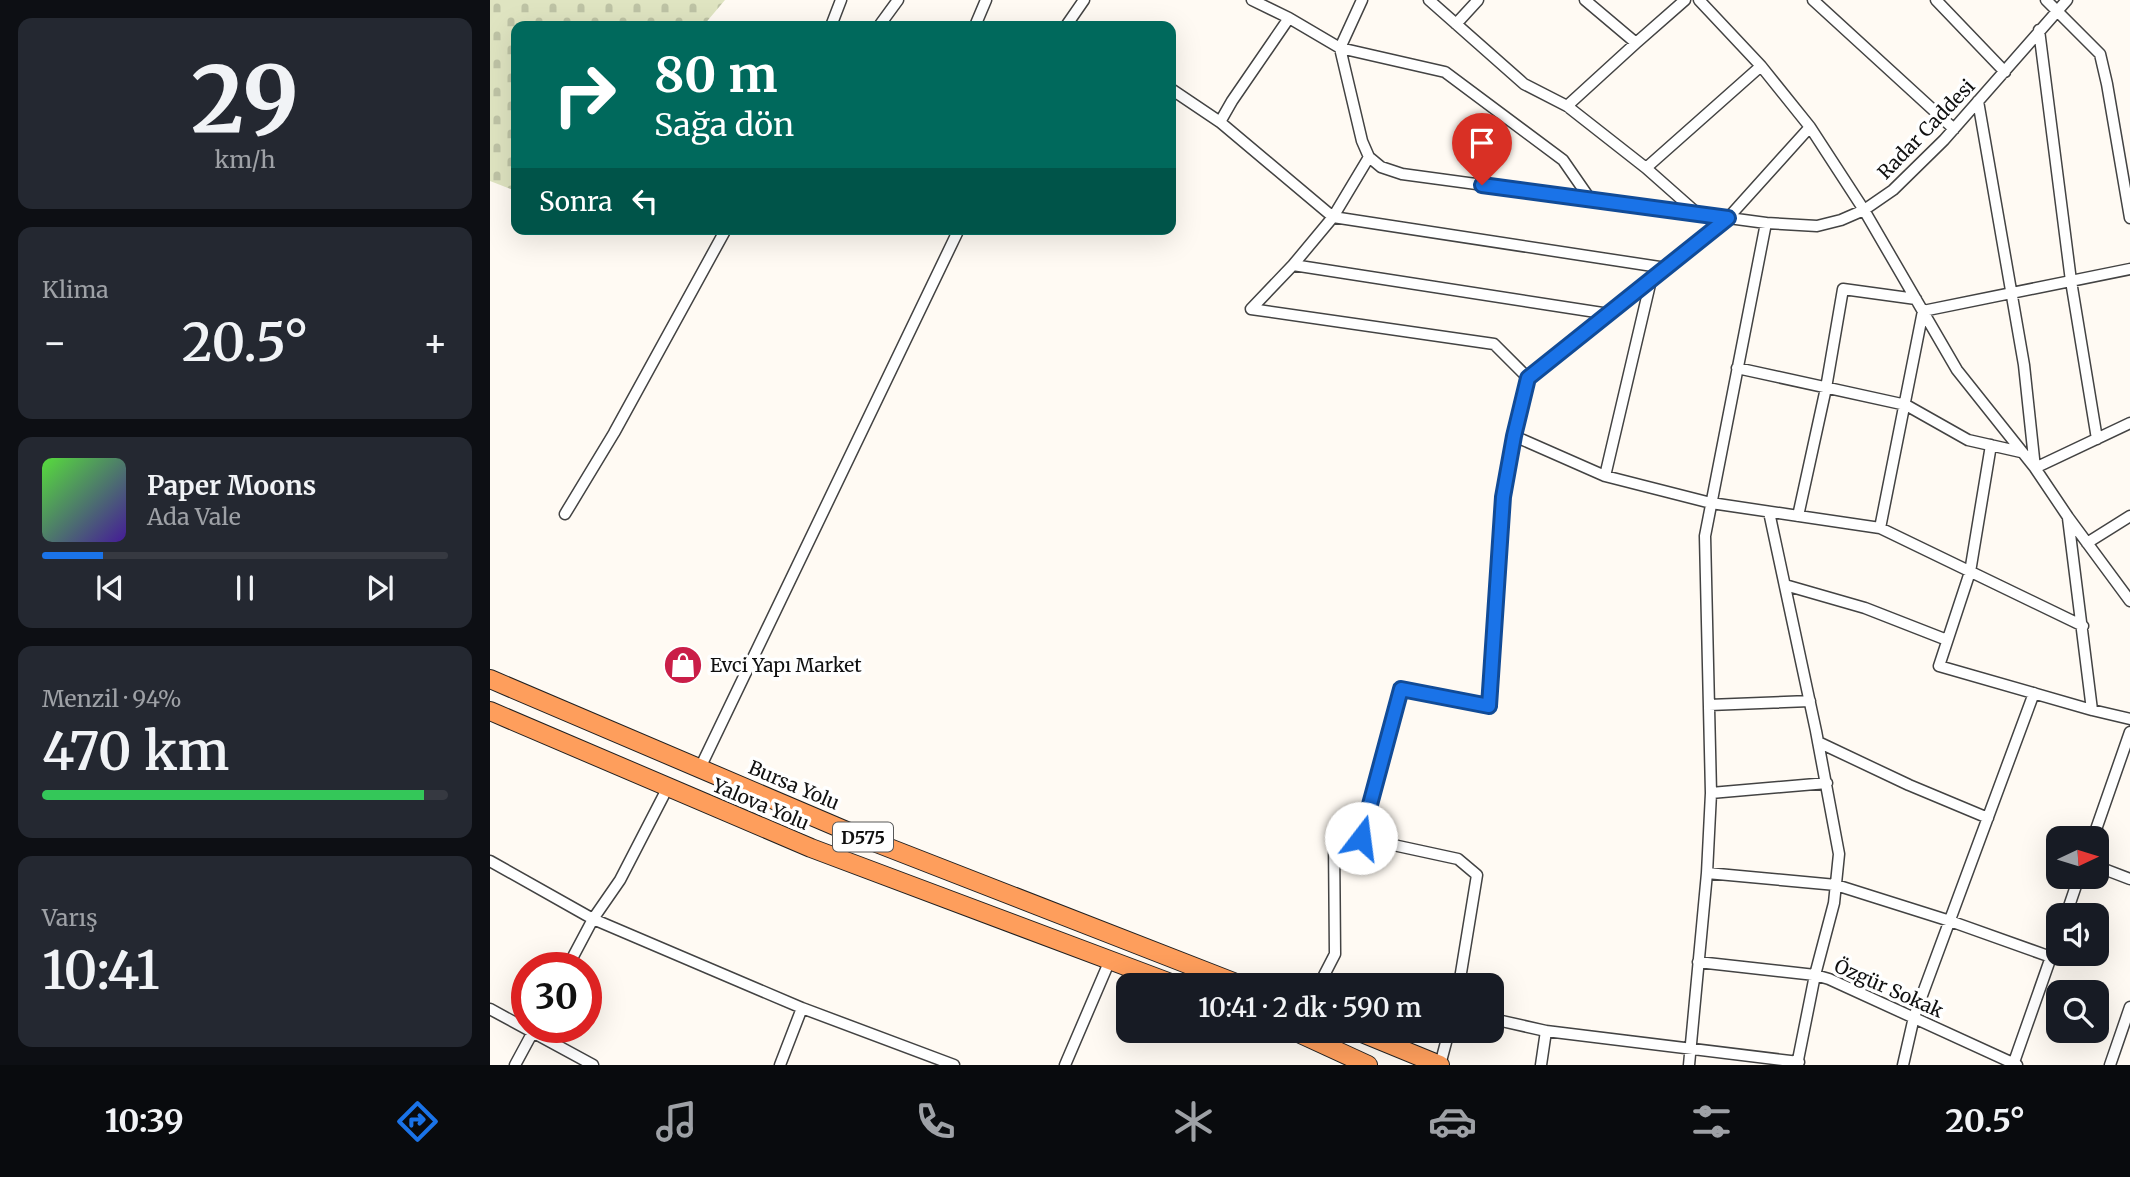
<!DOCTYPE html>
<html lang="tr">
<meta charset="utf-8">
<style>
:root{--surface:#171b24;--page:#242831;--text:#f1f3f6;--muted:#9ea1a6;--line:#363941;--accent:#1a73e8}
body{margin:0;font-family:Merriweather,serif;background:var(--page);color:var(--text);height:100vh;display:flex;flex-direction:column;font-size:26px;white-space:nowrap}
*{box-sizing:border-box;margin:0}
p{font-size:23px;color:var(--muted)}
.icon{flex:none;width:38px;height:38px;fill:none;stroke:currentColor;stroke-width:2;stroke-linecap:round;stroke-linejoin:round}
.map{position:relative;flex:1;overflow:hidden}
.drawer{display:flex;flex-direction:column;gap:18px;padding:18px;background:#0d0f14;width:490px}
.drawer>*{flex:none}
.hud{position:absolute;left:21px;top:21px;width:665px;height:214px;border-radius:14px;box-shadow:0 7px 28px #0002;background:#00695c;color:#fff;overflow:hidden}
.needle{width:46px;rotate:86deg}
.tools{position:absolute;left:1556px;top:826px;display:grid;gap:14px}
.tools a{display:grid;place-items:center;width:63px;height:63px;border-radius:14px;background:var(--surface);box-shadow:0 7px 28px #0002;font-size:35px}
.speed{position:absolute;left:21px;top:952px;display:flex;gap:14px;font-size:35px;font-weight:700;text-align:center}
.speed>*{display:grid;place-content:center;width:91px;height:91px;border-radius:50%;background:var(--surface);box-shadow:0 7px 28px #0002;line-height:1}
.speed .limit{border:10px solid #d22;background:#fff;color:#111}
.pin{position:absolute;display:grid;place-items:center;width:60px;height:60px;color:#fff;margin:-72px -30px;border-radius:50% 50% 50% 0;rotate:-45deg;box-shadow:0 0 7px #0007}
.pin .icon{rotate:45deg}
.me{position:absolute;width:77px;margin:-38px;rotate:15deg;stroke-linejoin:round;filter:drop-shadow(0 0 5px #0008)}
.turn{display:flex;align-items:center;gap:24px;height:147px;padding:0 28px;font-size:32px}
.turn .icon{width:91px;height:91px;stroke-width:2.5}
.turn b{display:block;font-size:49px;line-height:60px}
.then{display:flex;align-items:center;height:66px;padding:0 28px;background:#0003;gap:14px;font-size:26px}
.big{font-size:52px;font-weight:600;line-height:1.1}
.drawer .tile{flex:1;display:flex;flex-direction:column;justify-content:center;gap:10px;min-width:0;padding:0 24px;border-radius:14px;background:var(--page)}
.drawer .dial{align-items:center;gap:0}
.dial b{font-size:91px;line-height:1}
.song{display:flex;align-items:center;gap:21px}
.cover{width:84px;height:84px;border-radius:10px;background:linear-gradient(135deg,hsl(110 70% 55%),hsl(260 70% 35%))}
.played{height:7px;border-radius:4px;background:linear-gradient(90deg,var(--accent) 15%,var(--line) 15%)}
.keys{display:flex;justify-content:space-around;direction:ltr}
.heat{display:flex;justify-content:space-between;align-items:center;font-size:38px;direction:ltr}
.charge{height:10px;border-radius:5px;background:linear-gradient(90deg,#34c759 94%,var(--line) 0)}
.trip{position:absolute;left:626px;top:973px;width:388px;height:70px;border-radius:14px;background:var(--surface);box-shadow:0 7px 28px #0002;font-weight:600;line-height:70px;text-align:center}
.tab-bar{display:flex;height:112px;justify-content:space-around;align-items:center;background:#090b0e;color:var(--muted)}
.tab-bar .icon{width:49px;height:49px}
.tab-bar .on{color:var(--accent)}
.tab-bar b{font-size:32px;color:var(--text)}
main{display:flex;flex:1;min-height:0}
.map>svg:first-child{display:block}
</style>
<main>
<section class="drawer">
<div class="tile dial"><b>29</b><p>km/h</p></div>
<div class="tile"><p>Klima</p>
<div class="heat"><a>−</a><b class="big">20.5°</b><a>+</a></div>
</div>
<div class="tile">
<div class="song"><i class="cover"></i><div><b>Paper Moons</b><p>Ada Vale</p></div></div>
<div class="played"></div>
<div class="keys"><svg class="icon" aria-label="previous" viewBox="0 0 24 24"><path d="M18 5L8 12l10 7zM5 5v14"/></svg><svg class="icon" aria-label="pause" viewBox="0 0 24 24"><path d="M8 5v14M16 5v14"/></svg><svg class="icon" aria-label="next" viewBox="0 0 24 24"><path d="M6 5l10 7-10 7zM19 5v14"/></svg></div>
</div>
<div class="tile"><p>Menzil · 94%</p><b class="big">470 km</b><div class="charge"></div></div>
<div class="tile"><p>Varış</p><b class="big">10:41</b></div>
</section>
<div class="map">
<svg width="1640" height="1065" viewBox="0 0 1640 1065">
<defs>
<pattern id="cemetery-stones" width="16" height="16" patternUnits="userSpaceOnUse" patternTransform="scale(1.75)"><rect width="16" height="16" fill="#dfe4c1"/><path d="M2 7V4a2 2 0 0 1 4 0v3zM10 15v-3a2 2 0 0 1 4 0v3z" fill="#bec3a5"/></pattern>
</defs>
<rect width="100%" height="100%" fill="#fffaf3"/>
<path fill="url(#cemetery-stones)" d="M0 0H235L213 26H26V191L0 181Z"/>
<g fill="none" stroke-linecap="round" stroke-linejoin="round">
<g stroke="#434343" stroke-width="13">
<path id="minor" d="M762 0 799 18 850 48 872 141 879 157 891 167 912 174 1276 223 1327 226 1351 220 1374 210 1403 190 1454 140 1577 0
M872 0 850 48 955 72 1073 160 1100 199
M939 0 1034 84 1077 106 1156 168 1208 214
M1095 0 1146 43
M1209 0 1271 66 1320 127 1374 210 1467 370 1545 468 1578 517 1640 601
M1323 0 1464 129
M1446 0 1515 72
M1556 0 1610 54 1617 84 1640 218
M966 24 988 0
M341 26 351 0
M389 26 408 0
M485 26 496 0
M576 26 594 0
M1549 30 1581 281 1607 439
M681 89 730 122 843 217 1176 268
M1488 101 1534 365 1545 468 1640 423
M1077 106 1146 43 1195 0
M730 122 742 101 799 18
M879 157 843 217 803 265 761 309 1004 344 1038 378
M1156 168 1271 66
M803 265 1119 314
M1247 368 1416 405 1478 440 1531 452
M1024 436 1115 476 1221 503 1390 528 1593 626
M1501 445 1480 572 1449 666 1602 710 1640 719
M1115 476 1161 280
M1279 512 1326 731 1349 854 1344 903 1325 975 1307 1065
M75 514 124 433 236 229
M1308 516 1336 388 1353 289 1426 299
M1578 518 1602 710
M1390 528 1433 311 1640 269
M1597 543 1640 516
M1295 585 1375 608 1457 640
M1219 705 1320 701
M1328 742 1419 785 1498 818
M210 768 469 229
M1221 793 1337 783
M871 838 968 859 987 875 969 985
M1603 838 1640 732
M0 861 103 919 312 1008 464 1065
M1606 866 1640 879
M1217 873 1346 885 1460 921 1561 957
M1576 915 1589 877
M1208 962 1325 975 1339 979 1527 1065
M77 968 103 919 130 880 178 787
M829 985 845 954 844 840 871 838 911 689 999 706 1014 497 1024 436 1038 378 1238 218 1320 127
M0 1009 103 1065
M1003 1019 1056 1031
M25 1065 45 1028
M290 1065 312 1008
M575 1065 620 960
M950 1065 959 1031
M1051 1065 1056 1031 1309 1062
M1199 1065 1217 873 1221 793 1215 536 1276 223
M1413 1065 1424 1017 1544 693
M1523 1065 1568 937
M1620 1065 1640 1007"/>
</g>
<g stroke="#212121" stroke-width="20">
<path id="trunk" d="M0 679 366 835 751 985
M0 711 321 848 686 985
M804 1031 878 1065
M867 1031 950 1065"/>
</g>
<use href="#minor" stroke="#fff" stroke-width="10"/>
<use href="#trunk" stroke="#fe9e5c" stroke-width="18"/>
</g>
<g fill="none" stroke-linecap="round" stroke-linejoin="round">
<g stroke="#114b97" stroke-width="18">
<path id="route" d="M871 838 911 689 999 706 1013 497 1024 436 1038 378 1238 218 992 185"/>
</g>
<use href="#route" stroke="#1a73e8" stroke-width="12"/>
</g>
<defs>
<g id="shop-disc" transform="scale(2.0125)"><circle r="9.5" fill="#ca1e48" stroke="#fff"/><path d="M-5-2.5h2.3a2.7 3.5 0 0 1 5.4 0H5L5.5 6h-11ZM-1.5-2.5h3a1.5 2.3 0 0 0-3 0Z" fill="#fff"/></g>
</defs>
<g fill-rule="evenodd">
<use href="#shop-disc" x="193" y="665"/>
</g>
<g text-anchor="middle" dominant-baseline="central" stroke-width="7" stroke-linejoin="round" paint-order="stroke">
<rect fill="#fff" stroke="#585858" stroke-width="2" x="343" y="822.5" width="60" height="29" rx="5"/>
<g font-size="18" font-weight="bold" fill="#101010">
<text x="373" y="837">D575</text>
</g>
<g font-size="19" fill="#101010" stroke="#fff">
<text transform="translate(1436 129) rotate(-46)">Radar Caddesi</text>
<text transform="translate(304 785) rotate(23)">Bursa Yolu</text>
<text transform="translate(271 804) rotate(23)">Yalova Yolu</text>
<text transform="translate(1399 988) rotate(24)">Özgür Sokak</text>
</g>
<g font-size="19" fill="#101010" stroke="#fff" text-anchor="start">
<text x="220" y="665">Evci Yapı Market</text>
</g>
</g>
</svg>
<div class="tools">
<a><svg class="needle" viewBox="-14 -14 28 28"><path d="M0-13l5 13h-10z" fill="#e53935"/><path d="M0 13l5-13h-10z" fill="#9ea1a6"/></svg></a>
<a><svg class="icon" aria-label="sound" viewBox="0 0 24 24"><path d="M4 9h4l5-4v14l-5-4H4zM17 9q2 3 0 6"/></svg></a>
<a><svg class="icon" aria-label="search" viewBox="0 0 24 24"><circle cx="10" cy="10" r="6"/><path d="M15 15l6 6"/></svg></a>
</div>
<div class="speed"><div class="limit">30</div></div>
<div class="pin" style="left:992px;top:185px;background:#d93025"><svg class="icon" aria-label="arrive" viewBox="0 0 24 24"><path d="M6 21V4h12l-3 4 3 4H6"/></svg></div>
<svg class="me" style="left:871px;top:838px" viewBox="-20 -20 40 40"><circle r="19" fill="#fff"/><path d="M0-13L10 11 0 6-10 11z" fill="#1a73e8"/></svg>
<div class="trip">10:41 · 2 dk · 590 m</div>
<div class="hud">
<div class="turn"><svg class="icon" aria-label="right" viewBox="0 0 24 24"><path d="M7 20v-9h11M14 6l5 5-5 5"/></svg><div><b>80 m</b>Sağa dön</div></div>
<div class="then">Sonra<svg class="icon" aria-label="left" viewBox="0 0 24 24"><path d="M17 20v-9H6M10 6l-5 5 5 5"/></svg></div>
</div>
</div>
</main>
<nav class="tab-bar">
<b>10:39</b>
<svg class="icon on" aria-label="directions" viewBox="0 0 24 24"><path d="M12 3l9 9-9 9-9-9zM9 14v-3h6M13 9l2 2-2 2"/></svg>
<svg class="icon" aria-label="music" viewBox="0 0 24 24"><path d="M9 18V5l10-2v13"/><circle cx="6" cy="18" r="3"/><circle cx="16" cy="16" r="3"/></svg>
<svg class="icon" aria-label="phone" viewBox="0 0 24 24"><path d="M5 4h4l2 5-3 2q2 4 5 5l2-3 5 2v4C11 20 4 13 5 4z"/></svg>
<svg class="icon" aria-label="climate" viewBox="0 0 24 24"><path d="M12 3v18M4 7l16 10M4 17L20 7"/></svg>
<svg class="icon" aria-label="car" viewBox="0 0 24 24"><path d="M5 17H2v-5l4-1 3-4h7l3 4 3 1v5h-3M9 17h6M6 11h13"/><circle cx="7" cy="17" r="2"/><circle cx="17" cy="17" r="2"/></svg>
<svg class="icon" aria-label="filters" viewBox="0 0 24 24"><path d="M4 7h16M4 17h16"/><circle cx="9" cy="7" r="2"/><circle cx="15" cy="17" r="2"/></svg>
<b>20.5°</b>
</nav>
